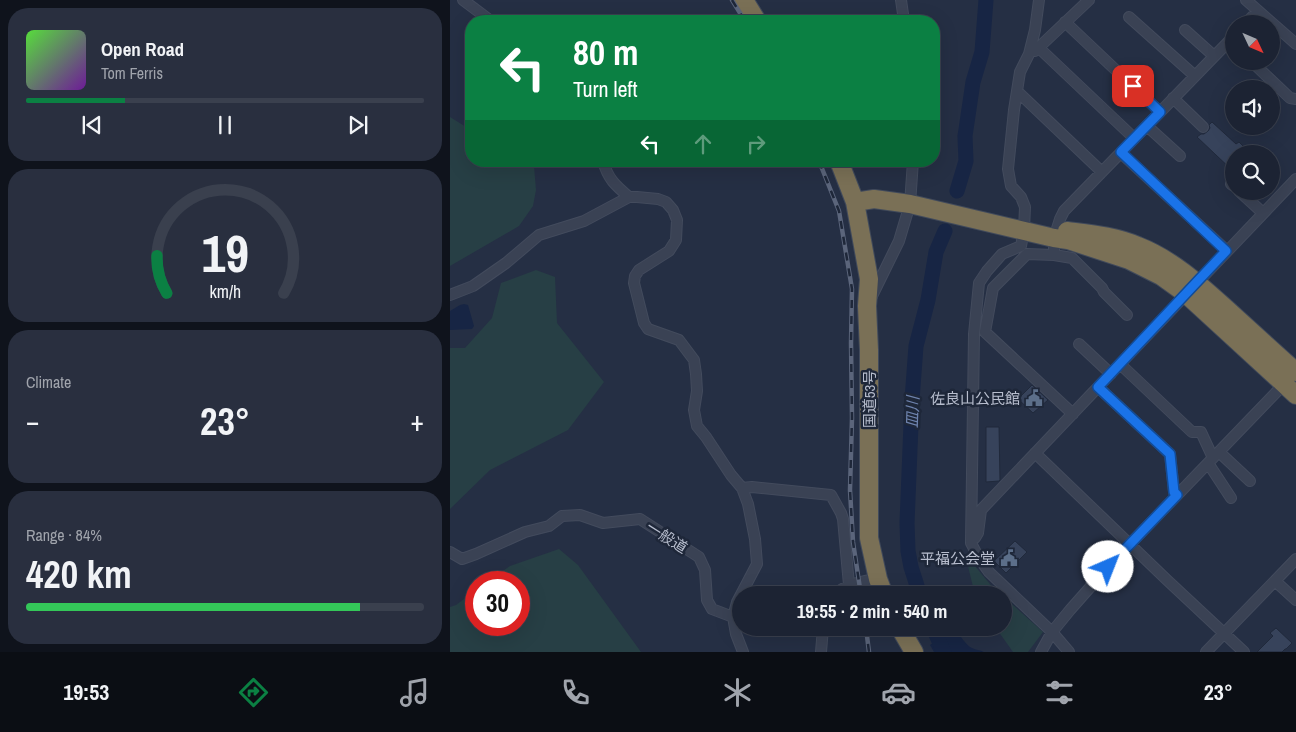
<!DOCTYPE html>
<meta charset="utf-8">
<style>
:root{--surface:#1c2333;--page:#292f3f;--text:#f1f3f6;--muted:#a0a4ac;--line:#3a404e;--accent:#0b8043}
body{margin:0;font-family:"Archivo Narrow","Noto Sans JP",sans-serif;background:var(--page);color:var(--text);height:100vh;display:flex;flex-direction:column;font-size:19px;white-space:nowrap}
*{box-sizing:border-box;margin:0}
p{font-size:16px;color:var(--muted)}
.icon{flex:none;width:28px;height:28px;fill:none;stroke:currentColor;stroke-width:2;stroke-linecap:round;stroke-linejoin:round}
.map{position:relative;flex:1;overflow:hidden}
.drawer{display:flex;flex-direction:column;gap:8px;padding:8px;background:#0f131c;width:450px}
.drawer>*{flex:none}
.top-card{position:absolute;left:15px;top:15px;width:475px;height:152px;border-radius:20px;box-shadow:0 5px 20px #0002,0 0 0 1px var(--line);background:#0b8043;color:#fff;overflow:hidden}
.needle{width:32px;rotate:134deg}
.fabs{position:absolute;left:775px;top:15px;display:grid;gap:10px}
.fabs a{display:grid;place-items:center;width:55px;height:55px;border-radius:50%;background:var(--surface);box-shadow:0 5px 20px #0002,0 0 0 1px var(--line);font-size:25px}
.speed{position:absolute;left:15px;top:571px;display:flex;gap:10px;font-size:25px;font-weight:700;text-align:center}
.speed>*{display:grid;place-content:center;width:65px;height:65px;border-radius:50%;background:var(--surface);box-shadow:0 5px 20px #0002,0 0 0 1px var(--line);line-height:1}
.speed .limit{border:8px solid #d22;background:#fff;color:#111}
.pin{position:absolute;display:grid;place-items:center;width:42px;height:42px;color:#fff;margin:-21px;border-radius:10px;box-shadow:0 2px 8px #0006}
.me{position:absolute;width:55px;margin:-28px;rotate:44deg;stroke-linejoin:round;filter:drop-shadow(0 0 4px #0008)}
.turn{display:flex;align-items:center;gap:18px;height:105px;padding:0 25px;font-size:22px}
.turn .icon{width:65px;height:65px;stroke-width:2.5}
.turn b{display:block;font-size:35px;line-height:42px}
.lanes{display:flex;align-items:center;height:48px;padding:0 25px;background:#0003;justify-content:center;gap:25px;direction:ltr}
.lanes .off{opacity:.35}
.big{font-size:38px;font-weight:700;line-height:1.1}
.drawer .widget{flex:1;display:flex;flex-direction:column;justify-content:center;gap:8px;min-width:0;padding:0 18px;border-radius:20px;background:var(--page)}
.drawer .dial{align-items:center;gap:0}
.dial svg{height:130px;overflow:visible;fill:none;stroke:var(--line);stroke-width:7;stroke-linecap:round;text-anchor:middle}
.dial text{fill:var(--text);stroke:none}
.song{display:flex;align-items:center;gap:15px}
.cover{width:60px;height:60px;border-radius:8px;background:linear-gradient(135deg,hsl(110 70% 55%),hsl(280 70% 35%))}
.played{height:5px;border-radius:2px;background:linear-gradient(90deg,var(--accent) 25%,var(--line) 25%)}
.keys{display:flex;justify-content:space-around;direction:ltr}
.heat{display:flex;justify-content:space-between;align-items:center;font-size:28px;direction:ltr}
.charge{height:8px;border-radius:4px;background:linear-gradient(90deg,#34c759 84%,var(--line) 0)}
.trip{position:absolute;left:282px;top:586px;width:280px;height:50px;border-radius:25px;background:var(--surface);box-shadow:0 5px 20px #0002,0 0 0 1px var(--line);font-weight:700;line-height:50px;text-align:center}
.tab-bar{display:flex;height:80px;justify-content:space-around;align-items:center;background:#0b0e14;color:var(--muted)}
.tab-bar .icon{width:35px;height:35px}
.tab-bar .on{color:var(--accent)}
.tab-bar b{font-size:22px;color:var(--text)}
main{display:flex;flex:1;min-height:0}
.map>svg:first-child{display:block}
</style>
<main>
<section class="drawer">
<div class="widget">
<div class="song"><i class="cover"></i><div><b>Open Road</b><p>Tom Ferris</p></div></div>
<div class="played"></div>
<div class="keys"><svg class="icon" aria-label="previous" viewBox="0 0 24 24"><path d="M18 5L8 12l10 7zM5 5v14"/></svg><svg class="icon" aria-label="pause" viewBox="0 0 24 24"><path d="M8 5v14M16 5v14"/></svg><svg class="icon" aria-label="next" viewBox="0 0 24 24"><path d="M6 5l10 7-10 7zM19 5v14"/></svg></div>
</div>
<div class="widget dial"><svg viewBox="0 0 100 80">
<path d="M14 69A42 42 0 1 1 86 69"/>
<path d="M14 69A42 42 0 0 1 8 46" stroke="#0b8043"/>
<text x="50" y="56" font-size="32" font-weight="700">19</text>
<text x="50" y="72" font-size="11">km/h</text>
</svg></div>
<div class="widget"><p>Climate</p>
<div class="heat"><a>−</a><b class="big">23°</b><a>+</a></div>
</div>
<div class="widget"><p>Range · 84%</p><b class="big">420 km</b><div class="charge"></div></div>
</section>
<div class="map">
<svg width="846" height="652" viewBox="0 0 846 652">
<rect width="100%" height="100%" fill="#252f44"/>
<path fill="#273f45" d="M0 117 21 130V161H75L84 166 86 190 83 206 69 226 0 266Z
M86 270 105 277 107 323 154 382 118 430 40 470 0 509V348H15L42 318 51 283Z
M109 549 128 565 191 652H0V607L6 605 26 590V625H69V582H37L60 566Z
M515 554 544 589 551 595H525Z
M554 597 593 632 578 652H563L546 628H554Z"/>
<path fill="#172544" d="M14 304 18 305 24 326 22 329 0 330V311L10 305Z
M504 628C509 633 516 646 522 648 526 650 530 650 534 652H484L480 645Z"/>
<g fill="none" stroke-linecap="round" stroke-linejoin="round">
<path stroke="#172544" stroke-width="15" d="M507 191 516 161 515 136 523 82 532 52 536 0
M470 595 461 567 458 551 457 523 462 400 466 346 478 300 486 252 495 231
M483 628 494 652"/>
</g>
<path fill="#37435b" stroke="#20293b" d="M762 122 786 144 789 142 801 154H784V172L747 137 751 134H754L758 131 760 128 759 125Z
M582 385 598 400 583 413 568 399Z
M536 427H549L550 480 549 481 536 482Z
M565 541 577 552 556 573 544 561Z
M826 628 842 643 836 649H835L832 652H807L823 636 820 633Z"/>
<g fill="none" stroke-linecap="round" stroke-linejoin="round">
<g stroke="#434b5d" stroke-width="12">
<path id="street" d="M13 0 41 21
M451 0 454 21
M589 0 585 30 579 54 570 72 564 110 558 169 561 186 571 197 575 207 574 230 571 246 552 254 537 271 529 283 524 334 521 543 529 558 539 572 602 632 619 652
M796 0 846 44
M679 17 745 76
M615 22 710 112
M795 24 808 11
M735 30 764 56
M589 48 684 138
M585 51 639 0
M801 61 840 98 846 99
M567 91 652 172
M723 98 753 127
M697 126 730 156
M671 153 777 251
M153 161C158 179 165 185 179 197
M781 184 784 186
M789 191 813 213
M604 255 622 258 652 288 654 292 677 315
M0 295 23 286 56 263 89 235 134 221 179 197H187L208 199 216 202 223 210 227 220 226 240 219 251 189 270 185 276 184 283 194 323 198 329 229 340 244 360 246 374 247 391 244 410 247 426 256 437 281 475 292 488 298 504 305 539 307 564 287 602 283 617 286 634 293 652
M421 298 449 241 460 204 463 161
M629 344 661 374
M670 364 742 432H751L763 458
M648 387 720 454 724 492 727 495
M623 414 535 332 543 288 577 254 604 255V238L610 219 614 211 784 36
M769 452 800 481
M585 453 717 580 794 652
M758 463 781 498
M292 488 302 487 381 495 391 513 393 519 399 585
M525 538 528 533 531 510 846 179
M0 552 12 559 26 554 75 532 99 526 112 516 130 515 153 523 190 519 249 557 255 570 257 600 262 609 283 617
M825 581 846 600
M385 595C393 585 415 580 428 579
M371 652 373 628
M591 652 602 632 620 610 658 567 837 381
M756 652 846 559"/>
</g>
<g stroke="#414a5b" stroke-width="20">
<path id="highway" d="M294 0 307 21
M389 161 405 202 419 279 417 306 419 350V538L428 579 434 595
M405 202 424 199 460 204 604 238 618 240 679 260 711 276 736 294 846 395
M617 231C641 234 665 236 688 246 724 260 752 287 781 313 802 332 824 352 846 372
M450 628 464 652"/>
</g>
<use href="#street" stroke="#3a4254" stroke-width="10"/>
<use href="#highway" stroke="#7a7056" stroke-width="18"/>
<g stroke="#5b657b" stroke-width="4.5">
<path id="rail" d="M282 0 295 21
M369 161 389 211 402 289 401 343 402 418 400 490 403 542 411 595
M416 628 419 652"/>
</g>
<use href="#rail" stroke="#1e2739" stroke-width="2.5" stroke-dasharray="8" stroke-linecap="butt"/>
</g>
<g fill="none" stroke-linecap="round" stroke-linejoin="round">
<g stroke="#114b97" stroke-width="12">
<path id="route" d="M658 567 727 495 724 492 720 454 648 387 776 251 671 152 710 112 683 86"/>
</g>
<use href="#route" stroke="#1a73e8" stroke-width="9"/>
</g>
<defs>
<g id="civic-bare" transform="scale(1.35)"><path d="M-.6-6.5H3V-4.5H.6V-3L4-1V1h2V6H-6V1h2V-1L-.6-3ZM-1.2 2.5V6h2.4V2.5Z" fill="#5c6f8a" stroke="#1e2739" stroke-width="2.5" paint-order="stroke"/></g>
</defs>
<g fill-rule="evenodd">
<use href="#civic-bare" x="584" y="398"/>
<use href="#civic-bare" x="559" y="558"/>
</g>
<g text-anchor="middle" dominant-baseline="central" stroke-width="5" stroke-linejoin="round" paint-order="stroke">
<g font-size="15" fill="#b7bdcd" stroke="#1e2739" text-anchor="end">
<text x="570" y="398">佐良山公民館</text>
<text x="545" y="558">平福公会堂</text>
</g>
<g font-size="15" fill="#b7bdcd" stroke="#1e2739">
<text transform="translate(419 399) rotate(-90)">国道53号</text>
<text transform="translate(217 537) rotate(32)">一般道</text>
</g>
<g font-size="16" font-style="italic" fill="#6e83ae" stroke="#1e2739">
<text transform="translate(462 412) rotate(-88)">皿川</text>
</g>
</g>
</svg>
<div class="fabs">
<a><svg class="needle" viewBox="-14 -14 28 28"><path d="M0-13l5 13h-10z" fill="#e53935"/><path d="M0 13l5-13h-10z" fill="#a0a4ac"/></svg></a>
<a><svg class="icon" aria-label="sound" viewBox="0 0 24 24"><path d="M4 9h4l5-4v14l-5-4H4zM17 9q2 3 0 6"/></svg></a>
<a><svg class="icon" aria-label="search" viewBox="0 0 24 24"><circle cx="10" cy="10" r="6"/><path d="M15 15l6 6"/></svg></a>
</div>
<div class="speed"><div class="limit">30</div></div>
<div class="pin" style="left:683px;top:86px;background:#d93025"><svg class="icon" aria-label="arrive" viewBox="0 0 24 24"><path d="M6 21V4h12l-3 4 3 4H6"/></svg></div>
<svg class="me" style="left:658px;top:567px" viewBox="-20 -20 40 40"><circle r="19" fill="#fff"/><path d="M0-13L10 11 0 6-10 11z" fill="#1a73e8"/></svg>
<div class="trip">19:55 · 2 min · 540 m</div>
<div class="top-card">
<div class="turn"><svg class="icon" aria-label="left" viewBox="0 0 24 24"><path d="M17 20v-9H6M10 6l-5 5 5 5"/></svg><div><b>80 m</b>Turn left</div></div>
<div class="lanes"><svg class="icon" aria-label="left" viewBox="0 0 24 24"><path d="M17 20v-9H6M10 6l-5 5 5 5"/></svg><svg class="icon off" aria-label="ahead" viewBox="0 0 24 24"><path d="M12 20V5M6 11l6-6 6 6"/></svg><svg class="icon off" aria-label="right" viewBox="0 0 24 24"><path d="M7 20v-9h11M14 6l5 5-5 5"/></svg></div>
</div>
</div>
</main>
<nav class="tab-bar">
<b>19:53</b>
<svg class="icon on" aria-label="directions" viewBox="0 0 24 24"><path d="M12 3l9 9-9 9-9-9zM9 14v-3h6M13 9l2 2-2 2"/></svg>
<svg class="icon" aria-label="music" viewBox="0 0 24 24"><path d="M9 18V5l10-2v13"/><circle cx="6" cy="18" r="3"/><circle cx="16" cy="16" r="3"/></svg>
<svg class="icon" aria-label="phone" viewBox="0 0 24 24"><path d="M5 4h4l2 5-3 2q2 4 5 5l2-3 5 2v4C11 20 4 13 5 4z"/></svg>
<svg class="icon" aria-label="climate" viewBox="0 0 24 24"><path d="M12 3v18M4 7l16 10M4 17L20 7"/></svg>
<svg class="icon" aria-label="car" viewBox="0 0 24 24"><path d="M5 17H2v-5l4-1 3-4h7l3 4 3 1v5h-3M9 17h6M6 11h13"/><circle cx="7" cy="17" r="2"/><circle cx="17" cy="17" r="2"/></svg>
<svg class="icon" aria-label="filters" viewBox="0 0 24 24"><path d="M4 7h16M4 17h16"/><circle cx="9" cy="7" r="2"/><circle cx="15" cy="17" r="2"/></svg>
<b>23°</b>
</nav>
